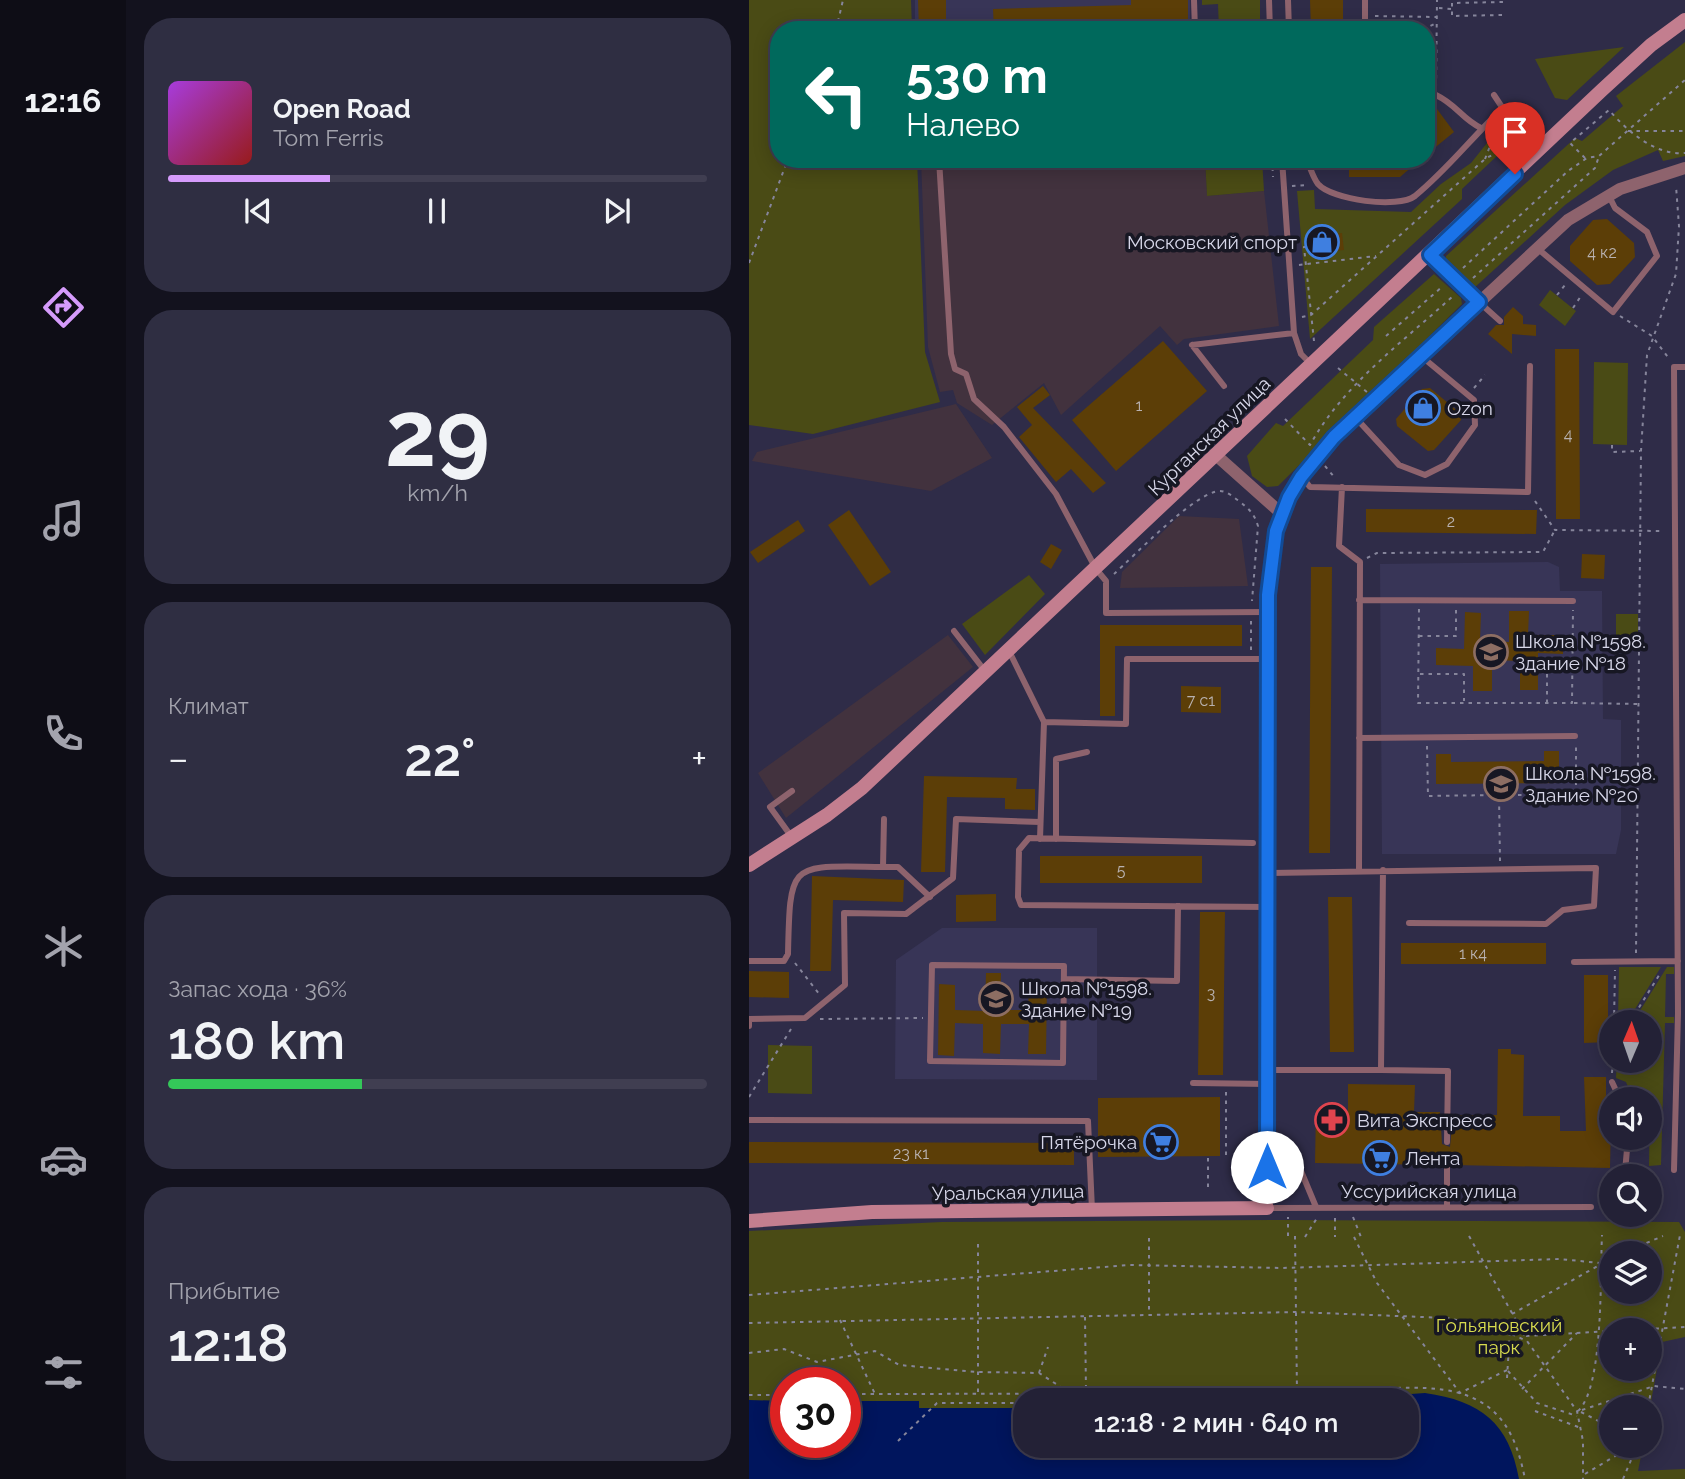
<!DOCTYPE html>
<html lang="ru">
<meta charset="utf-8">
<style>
:root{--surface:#232136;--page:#2f2e42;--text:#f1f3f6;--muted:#a3a3ad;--line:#403e51;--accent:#d59bfb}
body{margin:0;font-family:Raleway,sans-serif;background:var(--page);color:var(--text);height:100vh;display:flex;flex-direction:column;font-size:26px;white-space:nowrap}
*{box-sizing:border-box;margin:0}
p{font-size:23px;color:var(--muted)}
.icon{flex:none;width:38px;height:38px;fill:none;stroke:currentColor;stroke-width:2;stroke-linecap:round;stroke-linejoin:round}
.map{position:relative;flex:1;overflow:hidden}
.panel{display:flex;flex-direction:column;gap:18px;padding:18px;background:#13121e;width:623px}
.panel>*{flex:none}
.hud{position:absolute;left:21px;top:21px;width:665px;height:147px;border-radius:28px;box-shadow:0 4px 18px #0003,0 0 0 2px var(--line);background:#00695c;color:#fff;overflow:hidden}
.needle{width:46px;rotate:2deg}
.controls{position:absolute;left:850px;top:1010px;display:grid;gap:14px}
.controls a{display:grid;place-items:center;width:63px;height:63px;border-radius:50%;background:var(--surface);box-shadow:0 4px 18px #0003,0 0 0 2px var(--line);font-size:35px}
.speed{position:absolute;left:21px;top:1367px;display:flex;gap:14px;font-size:35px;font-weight:700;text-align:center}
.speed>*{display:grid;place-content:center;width:91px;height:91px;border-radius:50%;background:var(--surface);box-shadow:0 4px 18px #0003,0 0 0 2px var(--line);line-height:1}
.speed .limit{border:10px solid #d22;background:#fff;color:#111}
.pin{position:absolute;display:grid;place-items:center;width:60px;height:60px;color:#fff;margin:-72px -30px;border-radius:50% 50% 50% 0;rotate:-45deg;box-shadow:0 0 7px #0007}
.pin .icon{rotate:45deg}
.me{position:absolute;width:77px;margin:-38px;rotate:0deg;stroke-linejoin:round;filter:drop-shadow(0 0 5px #0008)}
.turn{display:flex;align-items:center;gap:24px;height:147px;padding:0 21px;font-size:32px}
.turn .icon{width:91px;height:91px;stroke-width:2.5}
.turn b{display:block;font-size:49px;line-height:60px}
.big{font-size:52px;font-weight:600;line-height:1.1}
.panel .card{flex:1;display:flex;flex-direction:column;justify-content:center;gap:10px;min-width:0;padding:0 24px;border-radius:28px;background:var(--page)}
.panel .dial{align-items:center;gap:0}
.dial b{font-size:91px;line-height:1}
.song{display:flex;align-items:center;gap:21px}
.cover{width:84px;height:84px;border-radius:10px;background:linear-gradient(135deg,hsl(280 70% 55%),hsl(0 70% 35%))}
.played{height:7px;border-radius:4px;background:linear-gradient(90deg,var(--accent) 30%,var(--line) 30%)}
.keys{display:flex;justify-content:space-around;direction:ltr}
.heat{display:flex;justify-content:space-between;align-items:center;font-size:38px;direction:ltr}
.charge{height:10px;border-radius:5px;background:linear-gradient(90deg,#34c759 36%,var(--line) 0)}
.trip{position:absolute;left:264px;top:1388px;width:406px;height:70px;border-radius:28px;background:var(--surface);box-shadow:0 4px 18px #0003,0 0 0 2px var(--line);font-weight:600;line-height:70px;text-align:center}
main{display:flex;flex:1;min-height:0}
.dock{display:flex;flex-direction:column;width:126px;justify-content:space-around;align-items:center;background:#0e0d16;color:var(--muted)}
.dock .icon{width:49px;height:49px}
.dock .on{color:var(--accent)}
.dock b{font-size:32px;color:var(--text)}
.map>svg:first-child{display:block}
</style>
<main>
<nav class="dock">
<b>12:16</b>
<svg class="icon on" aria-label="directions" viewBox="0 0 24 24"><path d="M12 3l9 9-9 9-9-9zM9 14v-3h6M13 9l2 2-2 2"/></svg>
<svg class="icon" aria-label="music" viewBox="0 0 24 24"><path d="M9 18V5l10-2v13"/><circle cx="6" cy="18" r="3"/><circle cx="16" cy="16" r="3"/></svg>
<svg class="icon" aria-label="phone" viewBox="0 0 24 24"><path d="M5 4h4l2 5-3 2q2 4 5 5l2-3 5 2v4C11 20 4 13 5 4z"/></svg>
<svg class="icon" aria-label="climate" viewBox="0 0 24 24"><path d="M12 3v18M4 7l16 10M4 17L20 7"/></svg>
<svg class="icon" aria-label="car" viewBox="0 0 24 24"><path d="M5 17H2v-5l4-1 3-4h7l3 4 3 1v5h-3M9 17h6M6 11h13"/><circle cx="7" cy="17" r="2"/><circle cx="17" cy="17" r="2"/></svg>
<svg class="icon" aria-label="filters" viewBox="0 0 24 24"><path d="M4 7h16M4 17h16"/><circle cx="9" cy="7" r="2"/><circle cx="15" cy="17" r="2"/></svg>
</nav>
<section class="panel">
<div class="card">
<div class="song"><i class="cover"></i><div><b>Open Road</b><p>Tom Ferris</p></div></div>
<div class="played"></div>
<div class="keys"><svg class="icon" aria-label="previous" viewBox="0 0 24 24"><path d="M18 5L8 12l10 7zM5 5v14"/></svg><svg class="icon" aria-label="pause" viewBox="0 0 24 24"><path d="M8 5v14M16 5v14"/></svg><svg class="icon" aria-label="next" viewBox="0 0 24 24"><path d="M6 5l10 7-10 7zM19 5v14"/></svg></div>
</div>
<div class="card dial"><b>29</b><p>km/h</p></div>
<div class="card"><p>Климат</p>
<div class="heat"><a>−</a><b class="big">22°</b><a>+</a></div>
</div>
<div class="card"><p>Запас хода · 36%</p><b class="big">180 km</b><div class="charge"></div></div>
<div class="card"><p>Прибытие</p><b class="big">12:18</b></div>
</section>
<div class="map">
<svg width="936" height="1479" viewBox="0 0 936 1479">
<rect width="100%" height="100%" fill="#2f2c48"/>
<path fill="#383557" d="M166 0H441V29L166 30Z
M799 562 810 567 811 591H853L854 719 872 720V830L867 854H633L631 564Z
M193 928H348V1080L146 1079 147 960Z"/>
<path fill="#42323e" d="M172 159H456L458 196 515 191 530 326 435 339 428 345 411 326 312 415 295 383 243 425 208 403 204 390 191 392 179 347Z
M207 404 243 458 182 491 3 461 8 452Z
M430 516 490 519 499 586 371 588 373 572Z
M199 635 224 667 37 818 9 773Z"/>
<path fill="#4a4b15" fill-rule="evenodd" d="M0 0H162L163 30H30V159H168L176 352 191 402 64 434 0 425Z
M453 0H511V29L470 30 469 4 453 5Z
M936 42V156L914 161 909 150 864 170 816 205 724 289 697 264V256L826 138 833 141 874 106 867 96Z
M875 47 818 100 806 98 786 59Z
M754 123 770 148 761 157 749 155 713 189V199L561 339 548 191 565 190 566 209 662 212 692 184 722 163Z
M456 159H513L515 191 458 196Z
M685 274 712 298 713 304 529 486 518 487 503 476 498 456 527 423 534 426 624 340 625 327Z
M801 290 827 311 816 326 790 305Z
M845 362 879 363 878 445 844 444Z
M280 575 296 594 236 655 213 624Z
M867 614H889V648H867Z
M870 967H912L878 1022H869Z
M918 967H925V974H917L916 1017H925V1023H916L912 1165 900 1166 901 1099H884L877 1082 867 1078 868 1061 901 1060V1022H884Z
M19 1045 63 1046V1094L19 1093Z
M535 1220 930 1222 936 1232V1337L913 1342 901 1407H863V1446H894L889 1471 936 1469V1479H0V1231L193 1222ZM863 1253H901V1292H863ZM863 1330H901V1368H863ZM37 1382H96V1442H37ZM276 1400H658V1446H276Z"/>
<path fill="#00155d" d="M676 1393C732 1401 760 1423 770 1479H0V1400L37 1401V1442H96V1401H170V1408H276V1446H658V1400H361L592 1399Z"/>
<path fill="#5c3e07" d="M169 0H197V30H170Z
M382 0H439V26L245 30 244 9 382 5Z
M561 0H594V30H562Z
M688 109 705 132 677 155V119Z
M600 159H672L651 177H600Z
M858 219 885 243 886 257 861 284 848 285 821 261V246L844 220Z
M593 233 595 250 570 253 568 236Z
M764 307 774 316V324L787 325V336L763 334V354L739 334 747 325H755V317Z
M414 341 458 391 367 471 323 420Z
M806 349H830L831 519H807Z
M294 386 301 395 284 408 357 483 344 493 322 469 307 482 270 437 283 425 268 407Z
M681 388 711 413 712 420 685 450 679 451 648 426 647 419 673 389Z
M617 509 788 510 787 534 617 532Z
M100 510 142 572 121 586 79 525Z
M49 520 56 531 9 563 1 552Z
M302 544 313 550 302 569 291 562Z
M833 554 856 555 855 579 832 578Z
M562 567H583L581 853H560Z
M760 611H780L779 635H814V654L789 653V690H771V661L743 660V691H724V666L687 665V648L715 649 716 612 732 613 731 641 760 642Z
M351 625H493V646H366V716H351Z
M432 686 472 687V713L432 712Z
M795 751H810V783L687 784V754H702V762L795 761Z
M175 776 268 778 267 789H286V810L256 809V798L198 797 196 872H172Z
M291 856H453V883H291Z
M63 876 155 880 154 902 84 900 82 971H61Z
M247 894V921L207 922V895Z
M579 897H603L605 1052H581Z
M451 912H476L474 1075H449Z
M652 943H797V964H652Z
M0 971 40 972V998L0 997Z
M237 973H252L251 1010H279L280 986H298L297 1054H279L280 1024H252L251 1054 234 1053V1024L206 1023 205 1056 189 1055 190 984 206 985V1010L236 1011Z
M835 975H859V1042L835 1043Z
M749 1049H762V1054L775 1055 774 1116H811V1131H837L835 1077H857V1120H862L861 1168 704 1165 699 1159 692 1165 566 1163 567 1110 599 1111V1084L666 1085 665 1112H691L693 1144 701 1147 704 1115H748Z
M471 1097V1156L349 1157V1098Z
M0 1142 325 1143V1165L0 1163Z"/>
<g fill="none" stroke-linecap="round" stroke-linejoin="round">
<path stroke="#86859b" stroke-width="2" stroke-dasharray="3.5 5" stroke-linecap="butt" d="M690 8 702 9
M753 15 703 16V3L754 2
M626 16 687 17
M87 30 94 0
M674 30 687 23
M687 87 688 0
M879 131H936
M836 158 821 143 860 110C878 131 907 156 936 153
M523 159 524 177
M736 159 748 128
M543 186 558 185
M0 263 39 159
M550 265 627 256
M714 268 819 171 838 158 850 156 936 80
M724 278 846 168 850 156
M808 295 816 285
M824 308 832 296
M871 316 903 336 921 360
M553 317 562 315 736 159 766 142
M637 336 694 286
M565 341 555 247 565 246
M589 368 618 392
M725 388 736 375
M536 419 561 445C594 385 655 341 704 296
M863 445V452L891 451
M576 466 586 478
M786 501 806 530 915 531
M618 558 628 553 794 552 806 530
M365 574C384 557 447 491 471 491 478 491 484 497 490 501 500 509 505 513 509 526L503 601
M670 609 669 703H823L824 610
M670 636H707V609
M502 650V621
M671 674H715V701
M798 703V663H822
M825 703 889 704
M678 746 679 796 749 795
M751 861 750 795H827V747
M887 953 892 451 898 355 927 274 930 226 927 186
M46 963 71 995
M71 1019 174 1018
M865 1022 866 970
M881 1022 912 972
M863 1073 864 1060
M477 1092V1157
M0 1097 42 1029
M459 1158V1189
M536 1171 537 1188
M604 1217 612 1237
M586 1218V1237
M539 1236V1217
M546 1236 548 1392
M720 1236 778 1340
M556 1237 568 1218
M605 1237 628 1283 711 1393 758 1370
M400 1238V1314
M874 1253 914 1236
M0 1295 380 1265 533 1268 810 1259 851 1263
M763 1314 863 1258
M336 1317 337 1391
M91 1320 126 1394
M0 1323 547 1312 699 1318 760 1333 778 1341 828 1411 834 1441V1479
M881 1330 936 1327
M777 1336 863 1331
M0 1353 35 1349 68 1362 126 1351 150 1365 228 1372 290 1373 321 1393
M759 1371 788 1403 828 1416
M290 1373 299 1347
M758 1378 761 1330
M773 1389 828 1333
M229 1392V1239
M96 1394C250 1394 403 1393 557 1393 601 1393 668 1381 710 1393 754 1405 768 1439 776 1479
M0 1395H37
M899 1407 931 1235
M833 1410 905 1386 936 1389
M786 1411 832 1428
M829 1411C855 1387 851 1274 853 1235
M832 1412 863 1428
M149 1441 188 1403H276
M836 1474 883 1446
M874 1479 888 1446"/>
<path stroke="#8e636d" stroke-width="6" d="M445 0 446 30
M520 0 521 30
M539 0 540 30
M616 30V0
M745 95 784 154
M677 102 687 95C708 105 713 119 732 128
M190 159 202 354 206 369 217 374 225 399 255 427 307 494 347 569 357 581V613L518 612
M533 159 545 333 552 354 562 364
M557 159C561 166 564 178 569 184 583 200 649 209 666 196 698 170 724 136 754 108
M788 248 864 312 908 256 898 232 866 208 860 196
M731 303 751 321
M443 345 545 333
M443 345 475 386
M606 417 650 465 676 475 698 464 726 425 725 400 672 356
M554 478 561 487 779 492 781 366
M593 487 590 546 611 562 610 871
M610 600 824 601
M205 631 236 671
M260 651 295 722 291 839
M295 722 377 724 378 659H519
M610 738 826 736
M42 836 21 807 43 791
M307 839V759L338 752
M504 843 280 838 270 850 269 897 272 905 519 907
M134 867H149L181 897
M519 873 847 868 845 906 814 910 797 924 660 923
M0 961H35L39 954C41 859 41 866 134 867L135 819
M825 962 929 961
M183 965 315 966 314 1063 181 1061Z
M315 979 428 981 429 906
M0 1026V1019L56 1018 96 985 95 913 157 914 204 878 207 819 291 822
M519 1070H632L634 870
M632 1070 699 1071 698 1142
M863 1082 871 1099
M444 1083 519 1084
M0 1120 339 1121 343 1210
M925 1170 929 1013 925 367H936
M552 1171 567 1207
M876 1172 879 1138
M698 1207V1165
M518 1208 842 1207"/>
<path stroke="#8e636d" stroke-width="12" d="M681 255 730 302
M468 456 533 514
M518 1208 519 595C522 528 540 486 585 437L819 220 871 189 936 168"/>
<path stroke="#c37e8f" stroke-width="14" d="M0 865 78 815 113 788 853 90 902 45 936 20
M0 1221 123 1212 518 1208"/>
</g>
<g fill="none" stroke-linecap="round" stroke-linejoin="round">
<g stroke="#114b97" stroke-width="18">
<path id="route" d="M518 1167 519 595 527 531 540 497 552 477 585 437 730 302 681 255 766 174"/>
</g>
<use href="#route" stroke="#1a73e8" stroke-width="12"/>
</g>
<defs>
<g id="shop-ring" transform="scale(1.75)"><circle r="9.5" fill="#171723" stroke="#3f7fe0" stroke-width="1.5"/><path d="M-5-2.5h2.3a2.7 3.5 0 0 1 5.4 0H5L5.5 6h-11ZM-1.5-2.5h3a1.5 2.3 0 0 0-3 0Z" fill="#3f7fe0"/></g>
<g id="school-ring" transform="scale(1.75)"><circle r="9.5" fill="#171723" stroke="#8d6e63" stroke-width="1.5"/><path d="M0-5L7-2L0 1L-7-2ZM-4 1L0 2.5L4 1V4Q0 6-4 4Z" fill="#8d6e63"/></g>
<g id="pharmacy-ring" transform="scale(1.75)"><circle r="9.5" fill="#171723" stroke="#e0444e" stroke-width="1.5"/><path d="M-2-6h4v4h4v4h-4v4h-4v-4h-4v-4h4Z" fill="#e0444e"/></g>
<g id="supermarket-ring" transform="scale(1.75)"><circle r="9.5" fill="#171723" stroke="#3f7fe0" stroke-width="1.5"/><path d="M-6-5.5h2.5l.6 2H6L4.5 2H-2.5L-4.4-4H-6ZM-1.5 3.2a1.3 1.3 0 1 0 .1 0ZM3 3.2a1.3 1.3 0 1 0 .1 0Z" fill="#3f7fe0"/></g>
</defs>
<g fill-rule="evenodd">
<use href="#shop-ring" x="573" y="242"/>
<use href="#shop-ring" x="674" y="408"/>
<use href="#school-ring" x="742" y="652"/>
<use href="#school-ring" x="752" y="784"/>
<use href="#school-ring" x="247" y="999"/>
<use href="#pharmacy-ring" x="583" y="1120"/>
<use href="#supermarket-ring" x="412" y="1142"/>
<use href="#supermarket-ring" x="631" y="1158"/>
</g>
<g text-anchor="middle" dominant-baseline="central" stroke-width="7" stroke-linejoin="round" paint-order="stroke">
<g font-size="16" fill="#b8b1b0">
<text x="853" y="252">4 к2</text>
<text x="390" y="405">1</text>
<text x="819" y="434">4</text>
<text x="702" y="521">2</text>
<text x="452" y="700">7 с1</text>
<text x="372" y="870">5</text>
<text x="724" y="953">1 к4</text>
<text x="462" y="993">3</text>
<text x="162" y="1153">23 к1</text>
</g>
<g font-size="19" fill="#d7d7e9" stroke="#171723" text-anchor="start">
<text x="548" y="242" text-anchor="end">Московский спорт</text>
<text x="698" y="408">Ozon</text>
<text x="766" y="641">Школа №1598.<tspan x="766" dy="22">Здание №18</tspan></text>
<text x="776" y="773">Школа №1598.<tspan x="776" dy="22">Здание №20</tspan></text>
<text x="272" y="988">Школа №1598.<tspan x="272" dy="22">Здание №19</tspan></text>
<text x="608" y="1120">Вита Экспресс</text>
<text x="388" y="1142" text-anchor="end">Пятёрочка</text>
<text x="656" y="1158">Лента</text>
</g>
<g font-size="19" fill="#d7d7e9" stroke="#171723">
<text transform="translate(460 436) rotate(-44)">Курганская улица</text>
<text x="680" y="1191">Уссурийская улица</text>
<text transform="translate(259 1192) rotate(-1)">Уральская улица</text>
</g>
<g font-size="19" fill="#d8db4e" stroke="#171723">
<text x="750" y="1325">Гольяновcкий<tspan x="750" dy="22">парк</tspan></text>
</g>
</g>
</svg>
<div class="controls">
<a><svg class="needle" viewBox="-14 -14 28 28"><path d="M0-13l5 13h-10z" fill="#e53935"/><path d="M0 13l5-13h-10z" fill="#a3a3ad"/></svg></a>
<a><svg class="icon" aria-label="sound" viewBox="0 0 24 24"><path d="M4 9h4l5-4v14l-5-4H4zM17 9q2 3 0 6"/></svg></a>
<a><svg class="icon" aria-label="search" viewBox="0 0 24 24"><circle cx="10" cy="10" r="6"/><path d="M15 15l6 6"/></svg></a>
<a><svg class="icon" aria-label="layers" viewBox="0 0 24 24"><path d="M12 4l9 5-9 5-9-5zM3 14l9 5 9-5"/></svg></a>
<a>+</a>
<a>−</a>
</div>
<div class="speed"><div class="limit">30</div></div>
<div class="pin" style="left:766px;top:174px;background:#d93025"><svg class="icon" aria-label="arrive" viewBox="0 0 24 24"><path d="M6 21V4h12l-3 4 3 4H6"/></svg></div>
<svg class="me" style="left:518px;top:1167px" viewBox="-20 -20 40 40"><circle r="19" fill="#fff"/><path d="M0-13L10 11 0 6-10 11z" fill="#1a73e8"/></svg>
<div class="trip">12:18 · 2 мин · 640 m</div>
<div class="hud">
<div class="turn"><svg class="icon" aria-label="left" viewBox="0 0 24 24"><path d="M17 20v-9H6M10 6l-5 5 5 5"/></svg><div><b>530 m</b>Налево</div></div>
</div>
</div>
</main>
